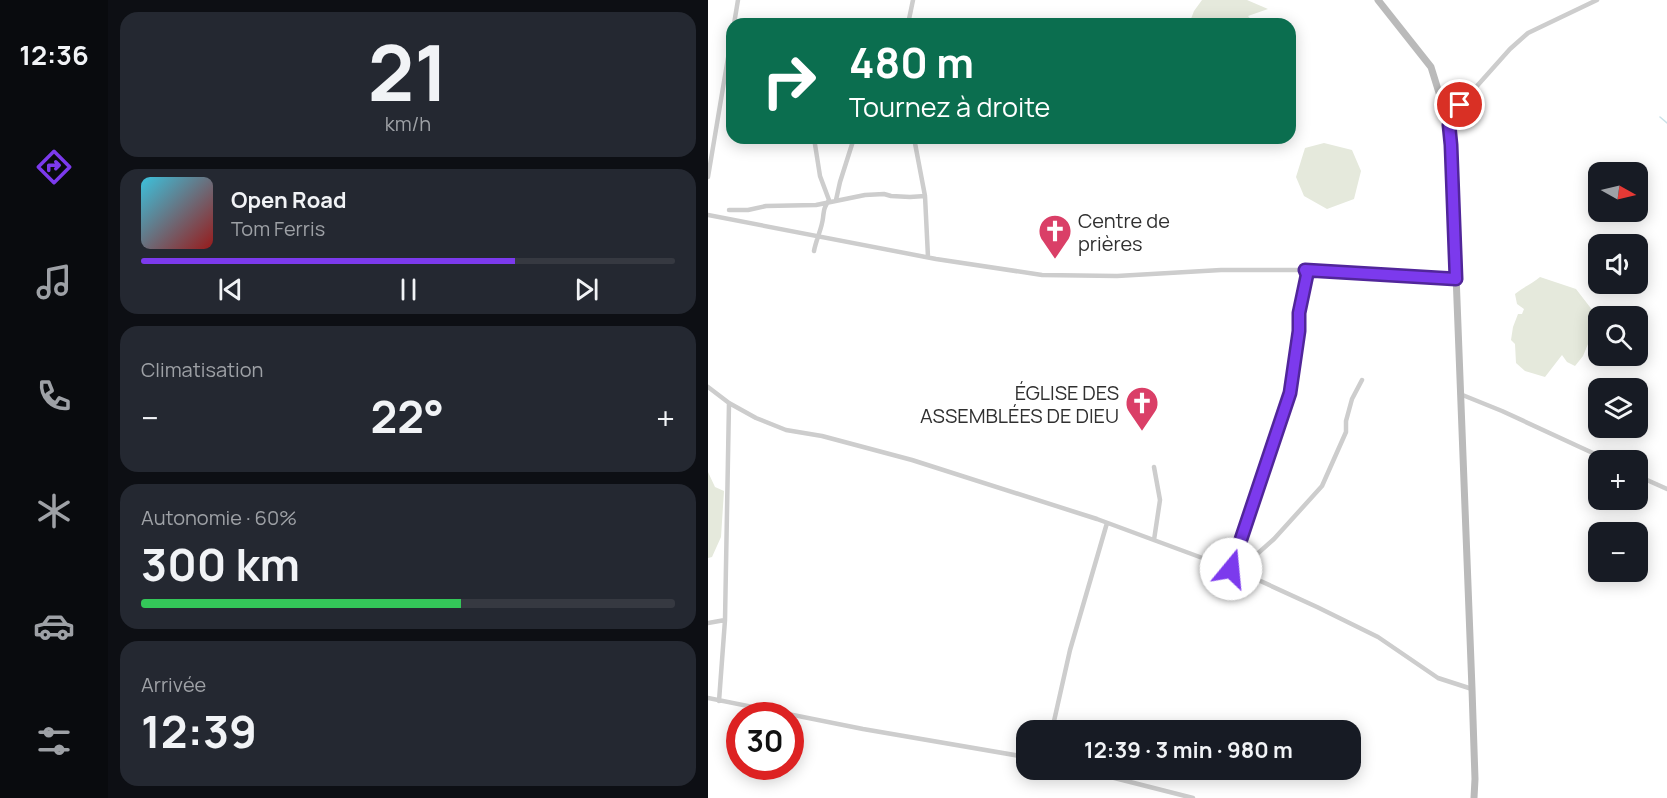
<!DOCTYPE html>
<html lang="fr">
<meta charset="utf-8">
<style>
:root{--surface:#171b24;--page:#242831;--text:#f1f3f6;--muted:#9ea1a6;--line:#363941;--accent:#7c3aed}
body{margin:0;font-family:Manrope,sans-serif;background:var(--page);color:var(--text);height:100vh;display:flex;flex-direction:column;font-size:22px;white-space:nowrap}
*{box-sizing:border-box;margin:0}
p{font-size:20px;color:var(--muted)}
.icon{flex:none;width:33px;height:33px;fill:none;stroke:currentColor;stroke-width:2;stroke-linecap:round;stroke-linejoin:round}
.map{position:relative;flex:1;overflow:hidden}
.sheet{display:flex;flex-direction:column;gap:12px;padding:12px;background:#0d0f14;width:600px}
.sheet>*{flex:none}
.hud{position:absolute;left:18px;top:18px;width:570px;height:126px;border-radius:18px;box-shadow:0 3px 15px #0003;background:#0b6e4f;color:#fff;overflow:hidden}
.needle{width:39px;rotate:98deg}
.tools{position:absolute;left:880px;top:162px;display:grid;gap:12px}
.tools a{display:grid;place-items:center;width:60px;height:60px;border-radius:12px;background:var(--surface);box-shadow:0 3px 15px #0003;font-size:30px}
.speed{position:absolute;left:18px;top:702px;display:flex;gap:12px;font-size:30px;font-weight:700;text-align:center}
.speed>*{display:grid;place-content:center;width:78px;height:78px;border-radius:50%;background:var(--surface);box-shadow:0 3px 15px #0003;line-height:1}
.speed .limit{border:9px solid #d22;background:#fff;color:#111}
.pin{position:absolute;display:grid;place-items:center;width:51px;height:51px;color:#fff;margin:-26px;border:3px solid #fff;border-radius:50%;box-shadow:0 2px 6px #0007}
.me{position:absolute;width:66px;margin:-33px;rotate:17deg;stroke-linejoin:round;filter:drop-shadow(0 0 4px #0008)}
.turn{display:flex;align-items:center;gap:21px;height:126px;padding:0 24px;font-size:27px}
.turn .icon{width:78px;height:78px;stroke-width:2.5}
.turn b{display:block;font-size:42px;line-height:51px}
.big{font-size:45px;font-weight:700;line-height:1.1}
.sheet .widget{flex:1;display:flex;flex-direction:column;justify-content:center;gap:9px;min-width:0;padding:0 21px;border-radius:18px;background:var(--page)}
.sheet .dial{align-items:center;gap:0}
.dial b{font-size:78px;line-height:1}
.song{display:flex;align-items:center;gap:18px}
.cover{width:72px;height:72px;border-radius:9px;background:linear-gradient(135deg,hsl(190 70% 55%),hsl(0 70% 35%))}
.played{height:6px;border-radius:3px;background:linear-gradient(90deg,var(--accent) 70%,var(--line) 70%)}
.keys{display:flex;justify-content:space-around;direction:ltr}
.heat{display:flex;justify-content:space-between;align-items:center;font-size:33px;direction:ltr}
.charge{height:9px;border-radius:4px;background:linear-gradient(90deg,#34c759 60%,var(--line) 0)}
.trip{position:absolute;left:308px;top:720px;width:345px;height:60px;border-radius:18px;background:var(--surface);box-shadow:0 3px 15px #0003;font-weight:700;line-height:60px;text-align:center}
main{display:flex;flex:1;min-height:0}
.menu{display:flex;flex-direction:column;width:108px;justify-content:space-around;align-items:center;background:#090b0e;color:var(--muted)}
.menu .icon{width:42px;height:42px}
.menu .current{color:var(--accent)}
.menu b{font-size:27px;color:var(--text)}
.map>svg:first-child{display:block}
</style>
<main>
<nav class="menu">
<b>12:36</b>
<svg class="icon current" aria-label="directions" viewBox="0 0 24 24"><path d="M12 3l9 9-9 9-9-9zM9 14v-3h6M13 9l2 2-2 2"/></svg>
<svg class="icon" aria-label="music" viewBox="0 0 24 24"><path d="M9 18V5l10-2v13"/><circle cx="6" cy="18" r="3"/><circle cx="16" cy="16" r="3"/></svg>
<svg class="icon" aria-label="phone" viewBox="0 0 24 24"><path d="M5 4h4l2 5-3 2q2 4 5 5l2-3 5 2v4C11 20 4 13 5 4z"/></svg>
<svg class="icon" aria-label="climate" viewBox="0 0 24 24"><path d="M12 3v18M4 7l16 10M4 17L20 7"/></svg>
<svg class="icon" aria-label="car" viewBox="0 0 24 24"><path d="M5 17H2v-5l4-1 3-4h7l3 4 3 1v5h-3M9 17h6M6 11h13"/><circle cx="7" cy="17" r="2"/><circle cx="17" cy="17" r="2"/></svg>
<svg class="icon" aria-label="filters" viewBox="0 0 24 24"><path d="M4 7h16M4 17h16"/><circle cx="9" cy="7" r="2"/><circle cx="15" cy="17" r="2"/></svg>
</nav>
<section class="sheet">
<div class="widget dial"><b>21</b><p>km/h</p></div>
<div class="widget">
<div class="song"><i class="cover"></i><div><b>Open Road</b><p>Tom Ferris</p></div></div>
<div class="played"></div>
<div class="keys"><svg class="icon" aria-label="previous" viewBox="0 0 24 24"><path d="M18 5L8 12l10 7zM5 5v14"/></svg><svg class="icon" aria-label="pause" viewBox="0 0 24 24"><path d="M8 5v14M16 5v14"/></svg><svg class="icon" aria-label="next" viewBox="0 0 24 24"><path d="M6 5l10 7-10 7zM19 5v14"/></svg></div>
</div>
<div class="widget"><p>Climatisation</p>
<div class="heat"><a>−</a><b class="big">22°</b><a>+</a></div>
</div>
<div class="widget"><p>Autonomie · 60%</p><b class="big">300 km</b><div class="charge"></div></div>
<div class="widget"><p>Arrivée</p><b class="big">12:39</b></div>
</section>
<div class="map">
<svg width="959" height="798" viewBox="0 0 959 798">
<rect width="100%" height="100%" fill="#fff"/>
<path fill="#e5e9dc" d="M494 0H539L560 9 540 16 547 24H481L486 11Z
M616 143 644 150 653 171 646 199 619 209 596 196 588 177 597 148Z
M832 277 868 289 885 311V332L875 356 867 366 859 362 854 355 837 377 817 371 808 363 807 344 803 340 805 327 810 314H814L816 309 809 304 807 294C815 287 824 284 832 277Z
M0 472 7 487 16 491 13 537 4 557 0 558Z"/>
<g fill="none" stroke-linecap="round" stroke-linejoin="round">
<path stroke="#cae2e8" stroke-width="1.5" d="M952 117 959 123"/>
<path stroke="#cdcdcd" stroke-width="4.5" d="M26 24 30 0
M200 24 205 0
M741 124 752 105 802 49 820 33 889 0
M106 138 112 176 121 200C116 208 116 209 115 218 114 228 108 240 106 251
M206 138 217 196 220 257
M0 177 24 34
M128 200 132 182 146 138
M21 210H40L58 206 108 205 157 195 176 194 183 196 202 197 217 196
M0 215 228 259 334 275 409 276 513 270H597L748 279
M0 387 21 403 48 418 78 430 114 436 204 460 389 519 535 573 609 607 670 637 730 678 764 689
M752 394 794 411 900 460
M446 467 452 500 446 540
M930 476 959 489
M523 569 582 393 591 331V313L599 275 597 270
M535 573 548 555 566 539 614 486 638 432V421L644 399 654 380
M0 623 17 620
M0 698 155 729 318 757
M11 701 17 620 21 403
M344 730 362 650 399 523
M375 770 485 798"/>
<path stroke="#bababa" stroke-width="7" d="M670 0 723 67 741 125 743 145 764 689 767 779 766 798"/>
</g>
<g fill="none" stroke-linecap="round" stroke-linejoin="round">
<g stroke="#51269a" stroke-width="15">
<path id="route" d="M523 569 582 393 591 331V313L599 275 597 270 748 279 743 145 741 125 752 105"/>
</g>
<use href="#route" stroke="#7c3aed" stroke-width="10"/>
</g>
<defs>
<g id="church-pin" transform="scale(1.725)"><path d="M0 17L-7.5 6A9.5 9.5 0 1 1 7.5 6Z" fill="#da3f67" stroke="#fff"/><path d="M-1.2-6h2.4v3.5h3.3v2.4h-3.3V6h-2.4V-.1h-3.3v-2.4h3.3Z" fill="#fff"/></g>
</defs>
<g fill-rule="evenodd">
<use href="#church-pin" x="347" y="231"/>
<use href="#church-pin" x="434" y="403"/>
</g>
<g text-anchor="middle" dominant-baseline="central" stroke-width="6" stroke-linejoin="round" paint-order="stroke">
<g font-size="20" fill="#303030" stroke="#fff" text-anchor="start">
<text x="370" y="220">Centre de<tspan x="370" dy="23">prières</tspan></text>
<text x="411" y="392" text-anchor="end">ÉGLISE DES<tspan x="411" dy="23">ASSEMBLÉES DE DIEU</tspan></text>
</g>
</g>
</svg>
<div class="tools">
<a><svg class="needle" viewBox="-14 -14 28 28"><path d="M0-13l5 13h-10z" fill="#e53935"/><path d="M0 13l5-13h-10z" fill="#9ea1a6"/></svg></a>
<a><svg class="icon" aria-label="sound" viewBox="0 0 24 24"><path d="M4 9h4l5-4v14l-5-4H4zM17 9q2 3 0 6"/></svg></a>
<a><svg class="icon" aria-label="search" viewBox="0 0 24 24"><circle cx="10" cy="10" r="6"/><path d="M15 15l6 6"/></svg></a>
<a><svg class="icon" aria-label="layers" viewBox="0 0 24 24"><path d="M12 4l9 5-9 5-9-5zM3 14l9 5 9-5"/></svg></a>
<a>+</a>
<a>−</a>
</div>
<div class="speed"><div class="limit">30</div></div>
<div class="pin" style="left:752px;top:105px;background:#d93025"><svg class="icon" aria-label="arrive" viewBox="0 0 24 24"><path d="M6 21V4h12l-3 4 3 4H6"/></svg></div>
<svg class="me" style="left:523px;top:569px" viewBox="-20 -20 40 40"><circle r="19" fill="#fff"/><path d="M0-13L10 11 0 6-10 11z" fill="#7c3aed"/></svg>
<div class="trip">12:39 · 3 min · 980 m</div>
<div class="hud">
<div class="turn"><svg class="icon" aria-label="right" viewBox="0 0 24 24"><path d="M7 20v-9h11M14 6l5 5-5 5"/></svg><div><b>480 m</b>Tournez à droite</div></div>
</div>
</div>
</main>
